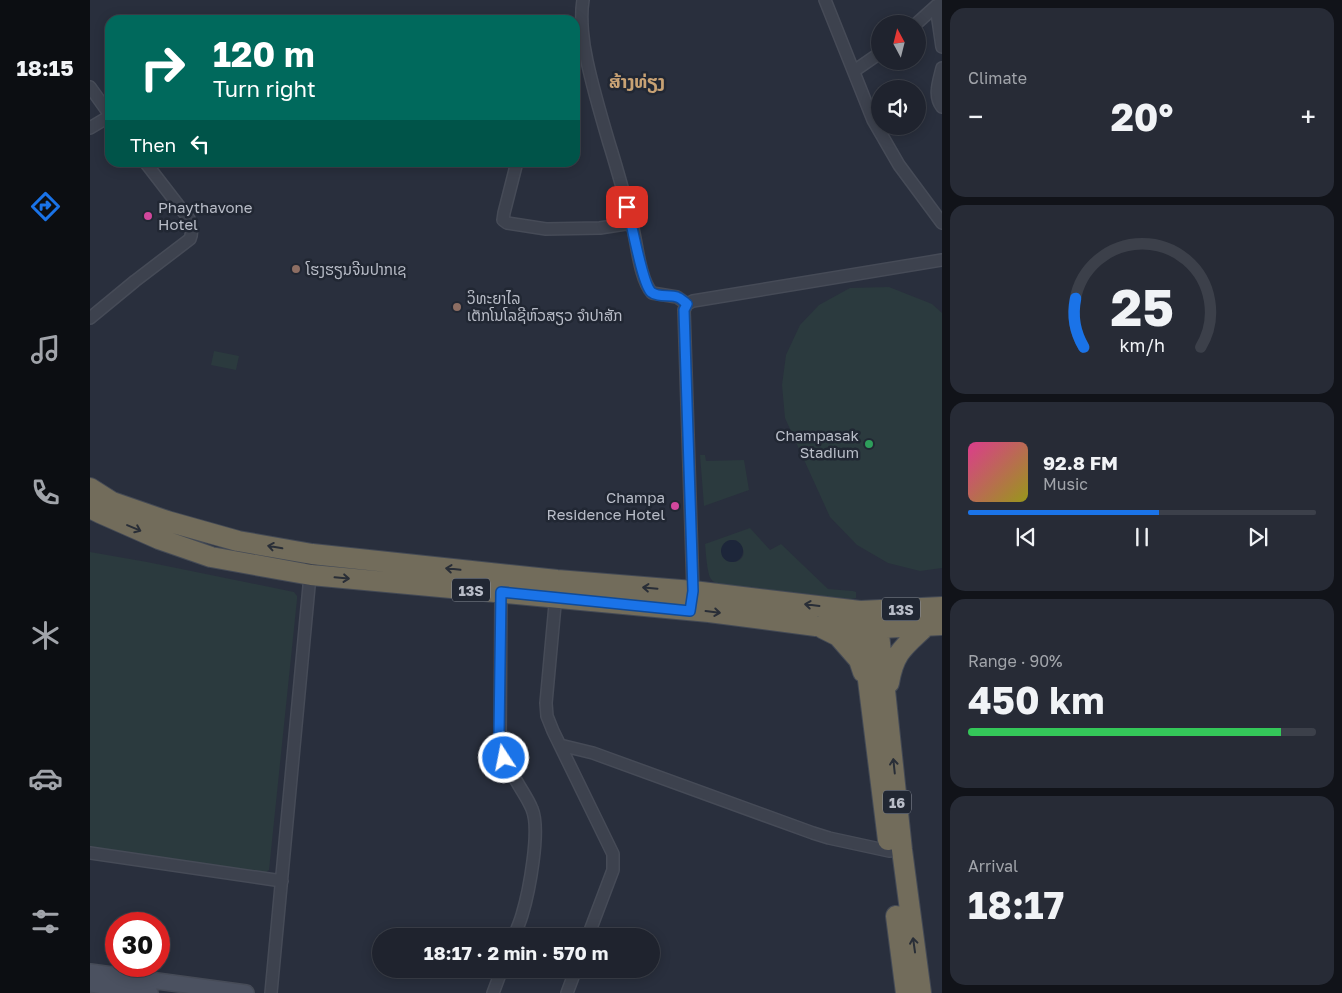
<!DOCTYPE html>
<meta charset="utf-8">
<style>
:root{--surface:#1f232e;--page:#272b36;--text:#f1f3f6;--muted:#a1a4aa;--line:#3c404a;--accent:#1a73e8}
body{margin:0;font-family:"Golos Text","Noto Sans Lao",sans-serif;background:var(--page);color:var(--text);height:100vh;display:flex;flex-direction:column;font-size:19px;white-space:nowrap}
*{box-sizing:border-box;margin:0}
p{font-size:16px;color:var(--muted)}
.icon{flex:none;width:28px;height:28px;fill:none;stroke:currentColor;stroke-width:2;stroke-linecap:round;stroke-linejoin:round}
.map{position:relative;flex:1;overflow:hidden}
.panel{display:flex;flex-direction:column;gap:8px;padding:8px;background:#111319;width:400px}
.panel>*{flex:none}
.banner{position:absolute;left:15px;top:15px;width:475px;height:152px;border-radius:15px;box-shadow:0 2px 12px #0003,0 0 0 1px var(--line);background:#00695c;color:#fff;overflow:hidden}
.needle{width:32px;rotate:353deg}
.buttons{position:absolute;left:781px;top:15px;display:grid;gap:10px}
.buttons a{display:grid;place-items:center;width:55px;height:55px;border-radius:50%;background:var(--surface);box-shadow:0 2px 12px #0003,0 0 0 1px var(--line);font-size:25px}
.speed{position:absolute;left:15px;top:912px;display:flex;gap:10px;font-size:25px;font-weight:700;text-align:center}
.speed>*{display:grid;place-content:center;width:65px;height:65px;border-radius:50%;background:var(--surface);box-shadow:0 2px 12px #0003,0 0 0 1px var(--line);line-height:1}
.speed .limit{border:8px solid #d22;background:#fff;color:#111}
.pin{position:absolute;display:grid;place-items:center;width:42px;height:42px;color:#fff;margin:-21px;border-radius:10px;box-shadow:0 2px 8px #0006}
.me{position:absolute;width:55px;margin:-28px;rotate:349deg;stroke-linejoin:round;filter:drop-shadow(0 0 4px #0008)}
.turn{display:flex;align-items:center;gap:18px;height:105px;padding:0 25px;font-size:22px}
.turn .icon{width:65px;height:65px;stroke-width:2.5}
.turn b{display:block;font-size:35px;line-height:42px}
.then{display:flex;align-items:center;height:48px;padding:0 25px;background:#0003;gap:10px;font-size:19px}
.big{font-size:38px;font-weight:700;line-height:1.1}
.panel .widget{flex:1;display:flex;flex-direction:column;justify-content:center;gap:8px;min-width:0;padding:0 18px;border-radius:15px;background:var(--page)}
.panel .dial{align-items:center;gap:0}
.dial svg{height:130px;overflow:visible;fill:none;stroke:var(--line);stroke-width:7;stroke-linecap:round;text-anchor:middle}
.dial text{fill:var(--text);stroke:none}
.song{display:flex;align-items:center;gap:15px}
.cover{width:60px;height:60px;border-radius:8px;background:linear-gradient(135deg,hsl(330 70% 55%),hsl(60 70% 35%))}
.played{height:5px;border-radius:2px;background:linear-gradient(90deg,var(--accent) 55%,var(--line) 55%)}
.keys{display:flex;justify-content:space-around;direction:ltr}
.heat{display:flex;justify-content:space-between;align-items:center;font-size:28px;direction:ltr}
.charge{height:8px;border-radius:4px;background:linear-gradient(90deg,#34c759 90%,var(--line) 0)}
.trip{position:absolute;left:282px;top:928px;width:288px;height:50px;border-radius:25px;background:var(--surface);box-shadow:0 2px 12px #0003,0 0 0 1px var(--line);font-weight:700;line-height:50px;text-align:center}
main{display:flex;flex:1;min-height:0}
.dock{display:flex;flex-direction:column;width:90px;justify-content:space-around;align-items:center;background:#0c0e12;color:var(--muted)}
.dock .icon{width:35px;height:35px}
.dock .active{color:var(--accent)}
.dock b{font-size:22px;color:var(--text)}
.map>svg:first-child{display:block}
</style>
<main>
<nav class="dock">
<b>18:15</b>
<svg class="icon active" aria-label="directions" viewBox="0 0 24 24"><path d="M12 3l9 9-9 9-9-9zM9 14v-3h6M13 9l2 2-2 2"/></svg>
<svg class="icon" aria-label="music" viewBox="0 0 24 24"><path d="M9 18V5l10-2v13"/><circle cx="6" cy="18" r="3"/><circle cx="16" cy="16" r="3"/></svg>
<svg class="icon" aria-label="phone" viewBox="0 0 24 24"><path d="M5 4h4l2 5-3 2q2 4 5 5l2-3 5 2v4C11 20 4 13 5 4z"/></svg>
<svg class="icon" aria-label="climate" viewBox="0 0 24 24"><path d="M12 3v18M4 7l16 10M4 17L20 7"/></svg>
<svg class="icon" aria-label="car" viewBox="0 0 24 24"><path d="M5 17H2v-5l4-1 3-4h7l3 4 3 1v5h-3M9 17h6M6 11h13"/><circle cx="7" cy="17" r="2"/><circle cx="17" cy="17" r="2"/></svg>
<svg class="icon" aria-label="filters" viewBox="0 0 24 24"><path d="M4 7h16M4 17h16"/><circle cx="9" cy="7" r="2"/><circle cx="15" cy="17" r="2"/></svg>
</nav>
<div class="map">
<svg width="852" height="993" viewBox="0 0 852 993">
<rect width="100%" height="100%" fill="#292f3d"/>
<path fill="#2b3a3e" fill-rule="evenodd" d="M799 287 842 304 852 313V568L830 571 798 563 767 545 740 517 695 418 692 385 696 355 710 325 729 305 760 288Z
M124 351 149 356 146 370 121 365Z
M610 455H615L616 461 654 460 659 490 614 506Z
M660 528 680 550 691 544 738 589 763 591 766 592V598L762 599 629 584C626 583 623 582 621 579 617 573 616 553 615 544ZM639 540H646C648 543 651 545 652 547 659 559 641 569 632 556Z
M0 552 57 562 204 592 207 596V599L179 870 175 873 0 848Z"/>
<path fill="#1d263a" d="M631 551a11 11 0 1 1 22 0a11 11 0 1 1-22 0Z"/>
<g fill="none" stroke-linecap="round" stroke-linejoin="round">
<g stroke="#464b57" stroke-width="14">
<path id="street" d="M493 0C490 18 493 44 497 61 503 89 511 116 519 143 527 168 534 194 541 220 547 241 549 278 562 293L587 297 597 304
M735 0 783 120 809 165 852 223
M846 6 852 47
M826 24 846 6 850 4
M852 68C849 81 843 96 852 107
M764 71 790 53
M0 87 20 115
M0 128 20 116
M427 162 414 213 413 220 417 223 456 229 510 228 542 223
M0 318 45 281 100 239C103 232 101 226 99 219L55 162
M411 592 410 744C414 757 419 770 427 782 432 791 438 799 442 809 451 830 439 892 432 915 430 922 427 929 424 936
M466 594 456 703 457 716 463 731 523 854V870L498 936
M602 597 603 591 594 310 597 304 603 301 852 260
M470 745 503 753 723 833 739 838 799 851 812 850
M0 853 192 881
M181 993 222 554
M403 993 412 969
M477 993 486 969"/>
</g>
<g stroke="#464b57" stroke-width="18">
<path id="secondary" d="M0 972 156 993
M0 984 60 993"/>
</g>
<g stroke="#444a55" stroke-width="22">
<path id="highway" d="M0 488 22 502 77 521 148 541 222 554 467 580 603 591 770 611 852 607
M0 508 10 513 69 539 121 557 221 575 619 612 726 626 771 629 852 625
M787 615 812 850 831 993
M770 616 798 840
M732 628 748 636 769 660 773 672
M799 683C804 652 814 647 836 626
M806 916 816 993"/>
</g>
<use href="#street" stroke="#3d424e" stroke-width="11"/>
<use href="#secondary" stroke="#4b5160" stroke-width="15"/>
<use href="#highway" stroke="#726c5b" stroke-width="20"/>
</g>
<defs><path id="oneway-shaft" d="M-6 0H5M1.5-3L5.5 0L1.5 3" fill="none" stroke-width="1.6" stroke-linecap="round" stroke-linejoin="round" transform="scale(1.25)"/></defs>
<g stroke="#292e37">
<use href="#oneway-shaft" transform="translate(44 528) rotate(23)"/>
<use href="#oneway-shaft" transform="translate(185 547) rotate(-170)"/>
<use href="#oneway-shaft" transform="translate(363 569) rotate(-174)"/>
<use href="#oneway-shaft" transform="translate(252 578) rotate(5)"/>
<use href="#oneway-shaft" transform="translate(560 588) rotate(-175)"/>
<use href="#oneway-shaft" transform="translate(722 605) rotate(-173)"/>
<use href="#oneway-shaft" transform="translate(623 612) rotate(7)"/>
<use href="#oneway-shaft" transform="translate(804 766) rotate(-96)"/>
<use href="#oneway-shaft" transform="translate(824 945) rotate(-98)"/>
</g>
<g fill="none" stroke-linecap="round" stroke-linejoin="round">
<g stroke="#114b97" stroke-width="12">
<path id="route" d="M414 758 410 744 409 734 411 592 600 611 603 591 594 310 597 304C594 302 591 298 587 297 580 294 568 298 561 292 552 283 542 223 537 207"/>
</g>
<use href="#route" stroke="#1a73e8" stroke-width="9"/>
</g>
<g fill="#d1479c" stroke="#212733" stroke-width="2">
<circle cx="58" cy="216" r="5"/>
<circle cx="585" cy="506" r="5"/>
</g>
<g fill="#8d6e63" stroke="#212733" stroke-width="2">
<circle cx="206" cy="269" r="5"/>
<circle cx="367" cy="307" r="5"/>
</g>
<circle fill="#2e9e5b" stroke="#212733" stroke-width="2" cx="779" cy="444" r="5"/>
<g text-anchor="middle" dominant-baseline="central" stroke-width="5" stroke-linejoin="round" paint-order="stroke">
<g fill="#212733" stroke="#8b909b" stroke-width="1">
<rect x="362" y="578.5" width="38" height="23" rx="4"/>
<rect x="792" y="597.5" width="38" height="23" rx="4"/>
<rect x="793" y="790.5" width="28" height="23" rx="4"/>
</g>
<g font-size="14" font-weight="bold" fill="#b9bdc8">
<text x="381" y="590">13S</text>
<text x="811" y="609">13S</text>
<text x="807" y="802">16</text>
</g>
<g font-size="15" fill="#b9bdc8" stroke="#212733" text-anchor="start">
<text x="68" y="207">Phaythavone<tspan x="68" dy="17">Hotel</tspan></text>
<text x="216" y="269">ໂຮງຮຽນຈີນປາກເຊ</text>
<text x="377" y="298">ວິທະຍາໄລ<tspan x="377" dy="17">ເຕັກໂນໂລຊີຫົວສຽວ ຈຳປາສັກ</tspan></text>
<text x="769" y="435" text-anchor="end">Champasak<tspan x="769" dy="17">Stadium</tspan></text>
<text x="575" y="497" text-anchor="end">Champa<tspan x="575" dy="17">Residence Hotel</tspan></text>
</g>
<g font-size="18" font-weight="bold" fill="#c8a274" stroke="#212733">
<text x="547" y="81">ສ້າງທ່ຽງ</text>
</g>
</g>
</svg>
<div class="buttons">
<a><svg class="needle" viewBox="-14 -14 28 28"><path d="M0-13l5 13h-10z" fill="#e53935"/><path d="M0 13l5-13h-10z" fill="#a1a4aa"/></svg></a>
<a><svg class="icon" aria-label="sound" viewBox="0 0 24 24"><path d="M4 9h4l5-4v14l-5-4H4zM17 9q2 3 0 6"/></svg></a>
</div>
<div class="speed"><div class="limit">30</div></div>
<div class="pin" style="left:537px;top:207px;background:#d93025"><svg class="icon" aria-label="arrive" viewBox="0 0 24 24"><path d="M6 21V4h12l-3 4 3 4H6"/></svg></div>
<svg class="me" style="left:414px;top:758px" viewBox="-20 -20 40 40"><circle r="17" fill="#1a73e8" stroke="#fff" stroke-width="3"/><path d="M0-11L8 9 0 5-8 9z" fill="#fff"/></svg>
<div class="trip">18:17 · 2 min · 570 m</div>
<div class="banner">
<div class="turn"><svg class="icon" aria-label="right" viewBox="0 0 24 24"><path d="M7 20v-9h11M14 6l5 5-5 5"/></svg><div><b>120 m</b>Turn right</div></div>
<div class="then">Then<svg class="icon" aria-label="left" viewBox="0 0 24 24"><path d="M17 20v-9H6M10 6l-5 5 5 5"/></svg></div>
</div>
</div>
<section class="panel">
<div class="widget"><p>Climate</p>
<div class="heat"><a>−</a><b class="big">20°</b><a>+</a></div>
</div>
<div class="widget dial"><svg viewBox="0 0 100 80">
<path d="M14 69A42 42 0 1 1 86 69"/>
<path d="M14 69A42 42 0 0 1 9 39" stroke="#1a73e8"/>
<text x="50" y="56" font-size="32" font-weight="700">25</text>
<text x="50" y="72" font-size="11">km/h</text>
</svg></div>
<div class="widget">
<div class="song"><i class="cover"></i><div><b>92.8 FM</b><p>Music</p></div></div>
<div class="played"></div>
<div class="keys"><svg class="icon" aria-label="previous" viewBox="0 0 24 24"><path d="M18 5L8 12l10 7zM5 5v14"/></svg><svg class="icon" aria-label="pause" viewBox="0 0 24 24"><path d="M8 5v14M16 5v14"/></svg><svg class="icon" aria-label="next" viewBox="0 0 24 24"><path d="M6 5l10 7-10 7zM19 5v14"/></svg></div>
</div>
<div class="widget"><p>Range · 90%</p><b class="big">450 km</b><div class="charge"></div></div>
<div class="widget"><p>Arrival</p><b class="big">18:17</b></div>
</section>
</main>
